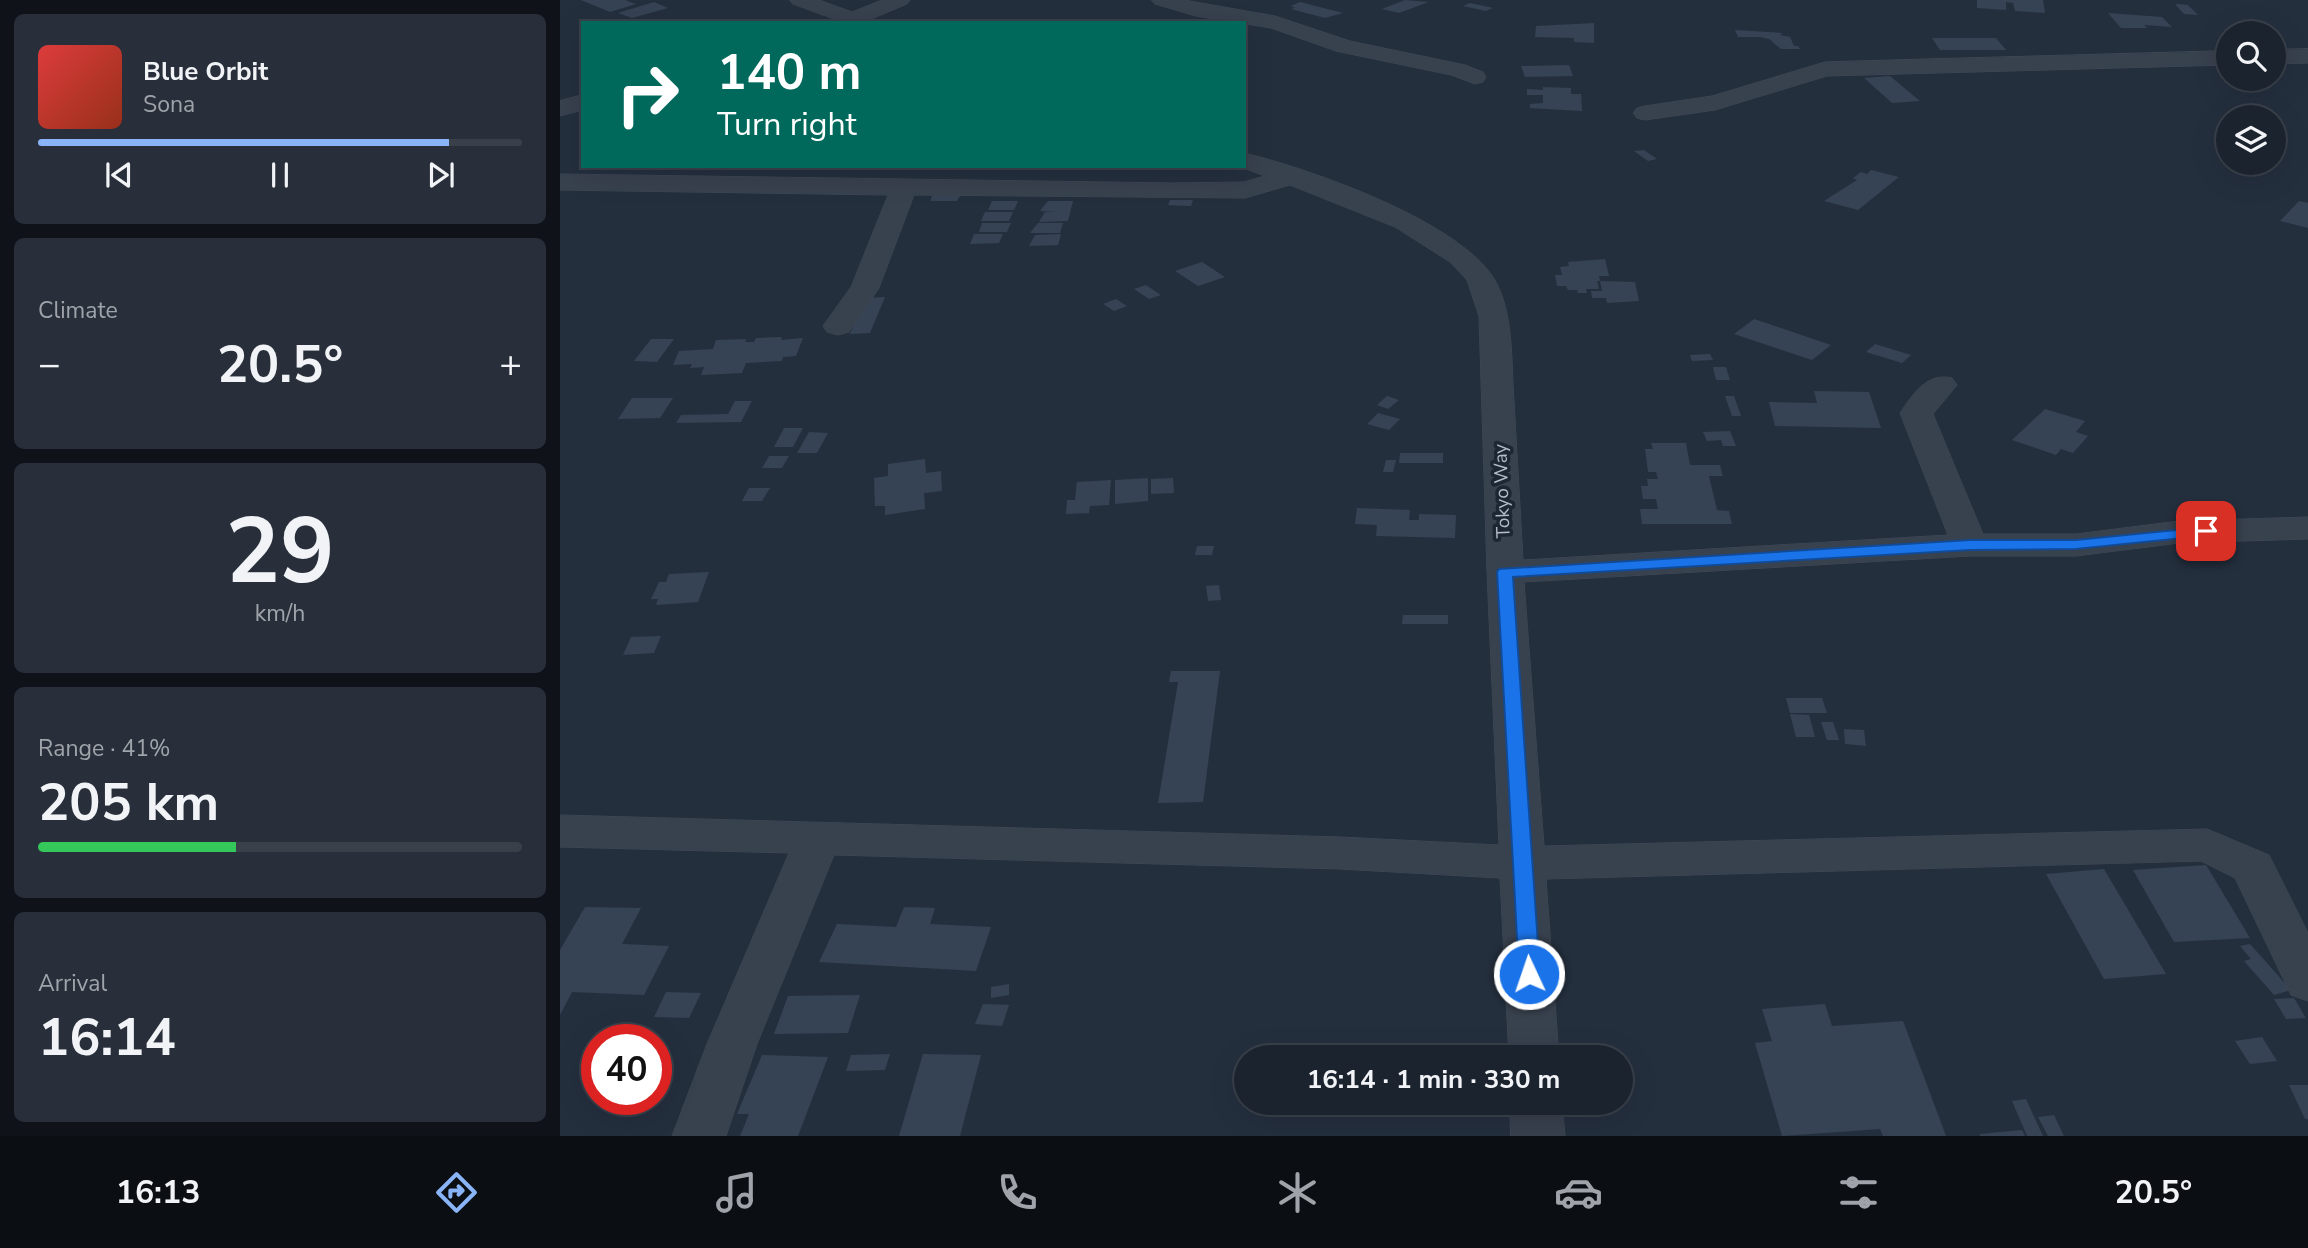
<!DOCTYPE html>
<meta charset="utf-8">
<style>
:root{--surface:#1b232e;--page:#282f3a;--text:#f1f3f6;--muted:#a0a4aa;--line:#39404a;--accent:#8ab4f8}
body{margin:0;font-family:"Nunito Sans",sans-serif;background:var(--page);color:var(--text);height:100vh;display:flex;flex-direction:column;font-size:26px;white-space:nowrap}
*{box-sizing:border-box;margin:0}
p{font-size:23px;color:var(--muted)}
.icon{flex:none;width:38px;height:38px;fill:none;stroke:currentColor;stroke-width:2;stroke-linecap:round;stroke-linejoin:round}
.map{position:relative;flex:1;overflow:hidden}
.side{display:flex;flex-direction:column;gap:14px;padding:14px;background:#0f1319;width:560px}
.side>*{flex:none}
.banner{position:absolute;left:21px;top:21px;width:665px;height:147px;border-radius:0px;box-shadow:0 7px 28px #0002,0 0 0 2px var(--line);background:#00695c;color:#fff;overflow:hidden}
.tools{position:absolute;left:1656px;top:21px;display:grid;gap:14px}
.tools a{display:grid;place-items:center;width:70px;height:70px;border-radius:50%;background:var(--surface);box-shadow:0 7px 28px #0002,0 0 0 2px var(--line);font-size:35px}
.speed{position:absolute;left:21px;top:1024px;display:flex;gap:14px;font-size:35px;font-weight:700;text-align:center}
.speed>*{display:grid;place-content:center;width:91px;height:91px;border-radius:50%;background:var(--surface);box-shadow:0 7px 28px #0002,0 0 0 2px var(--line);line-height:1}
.speed .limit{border:10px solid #d22;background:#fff;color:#111}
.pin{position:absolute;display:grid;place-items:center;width:60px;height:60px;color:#fff;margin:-30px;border-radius:14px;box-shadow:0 4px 10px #0006}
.me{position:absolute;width:77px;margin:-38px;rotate:357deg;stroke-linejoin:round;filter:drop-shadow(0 0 5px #0008)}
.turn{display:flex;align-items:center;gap:24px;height:147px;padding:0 21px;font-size:32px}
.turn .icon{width:91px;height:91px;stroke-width:2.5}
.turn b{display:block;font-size:49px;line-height:60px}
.big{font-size:52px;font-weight:700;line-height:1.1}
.side .tile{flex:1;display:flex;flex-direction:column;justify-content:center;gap:10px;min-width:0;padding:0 24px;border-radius:10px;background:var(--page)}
.side .dial{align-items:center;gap:0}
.dial b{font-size:91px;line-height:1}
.song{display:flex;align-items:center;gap:21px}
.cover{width:84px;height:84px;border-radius:10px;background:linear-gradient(135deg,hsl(0 70% 55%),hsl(10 70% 35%))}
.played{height:7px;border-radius:4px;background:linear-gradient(90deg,var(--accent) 85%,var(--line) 85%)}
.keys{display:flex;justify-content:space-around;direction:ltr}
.heat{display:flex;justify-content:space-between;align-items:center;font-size:38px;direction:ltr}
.charge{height:10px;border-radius:5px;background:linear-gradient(90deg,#34c759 41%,var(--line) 0)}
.trip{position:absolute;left:674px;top:1045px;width:399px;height:70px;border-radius:35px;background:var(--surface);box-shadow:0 7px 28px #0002,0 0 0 2px var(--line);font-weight:700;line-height:70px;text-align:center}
.menu{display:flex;height:112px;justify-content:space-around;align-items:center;background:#0b0e12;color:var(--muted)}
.menu .icon{width:49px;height:49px}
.menu .current{color:var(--accent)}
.menu b{font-size:32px;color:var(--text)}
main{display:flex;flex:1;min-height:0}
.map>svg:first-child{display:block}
</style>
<main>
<section class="side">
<div class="tile">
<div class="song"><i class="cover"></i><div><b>Blue Orbit</b><p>Sona</p></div></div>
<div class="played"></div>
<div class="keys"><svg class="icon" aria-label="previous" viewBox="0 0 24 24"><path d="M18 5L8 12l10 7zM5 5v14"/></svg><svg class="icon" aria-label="pause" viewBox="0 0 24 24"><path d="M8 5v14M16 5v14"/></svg><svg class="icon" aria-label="next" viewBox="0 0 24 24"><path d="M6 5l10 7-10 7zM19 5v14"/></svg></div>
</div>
<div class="tile"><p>Climate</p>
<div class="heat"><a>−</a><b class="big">20.5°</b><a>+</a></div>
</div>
<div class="tile dial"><b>29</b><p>km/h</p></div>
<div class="tile"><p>Range · 41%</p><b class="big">205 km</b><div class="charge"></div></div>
<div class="tile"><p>Arrival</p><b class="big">16:14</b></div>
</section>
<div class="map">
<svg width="1748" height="1136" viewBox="0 0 1748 1136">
<rect width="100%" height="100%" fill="#242f3e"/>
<path fill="#364354" d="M21 0H65L76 4 50 12Z
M845 0 869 2 839 13 822 9Z
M1417 0H1483L1485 13 1455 11 1453 3 1446 2V10L1417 8Z
M94 2 108 8 72 18 58 13Z
M740 2 783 13 765 18 731 9 735 8 731 6Z
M910 3 933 8 926 11 903 6Z
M1615 4 1628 5 1638 15 1624 14Z
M1548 13 1602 17 1612 27 1584 25 1587 28H1561Z
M1034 23V43L1014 42V38L975 37 976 26Z
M1175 30 1223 33 1220 35 1230 37 1234 46H1238L1240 49H1221L1209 39 1200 37H1178Z
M1372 38H1436L1446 50H1380Z
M1009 65 1013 76 965 77 961 66Z
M1330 76 1360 101 1332 103 1304 78Z
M983 87 1011 88V94H1021L1022 111 970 108V104L983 103V95H967V89L983 90Z
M1084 150 1097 159 1088 161 1074 151Z
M1311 170 1339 177 1298 210 1264 201 1297 180 1293 178 1301 172 1307 174Z
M372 196H400L397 201H370Z
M610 200H633L631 206 608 205Z
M432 201H458L454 210H428Z
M488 201H513L508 221 479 222 485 212H497L480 211Z
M1739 201 1748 203V228L1720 221Z
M425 212H453L449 221H421Z
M422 223H451L447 232H419Z
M478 223H503L500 233H470Z
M414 234H443L439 243 410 244Z
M501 234 498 245 469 246 475 235Z
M1045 259 1049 276H1039L1040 281H1037L1039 289H1026L1027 293H1018L1017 290H1008L1006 286H997L995 275H1002L1000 267 1009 266 1008 262Z
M642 262 665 277 638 286 615 271Z
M1040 281 1075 282 1079 301 1047 303 1046 298H1032L1031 291H1042Z
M586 285 601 295 589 299 574 289Z
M325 297 310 333 290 334 305 298Z
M556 299 567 306 554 311 543 304Z
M1194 319 1271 345 1252 360 1174 334Z
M222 337 221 340 243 338 236 356 223 357 222 361 186 363 182 373 141 375 144 367 130 368 132 364 113 365 119 351 153 349 156 340 186 339 185 342H194L196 338Z
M91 339H114L97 362 74 361Z
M1315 344 1351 355 1342 363 1306 352Z
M1150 354 1153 360 1132 361 1130 355Z
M1153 367H1166L1170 380H1156Z
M1254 391 1309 392 1321 428 1215 426 1209 402 1257 403Z
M827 396 839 400 828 409 817 405Z
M1165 396H1174L1181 416H1172Z
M72 398H113L100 418 58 419Z
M175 401H192L181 422 116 423 121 415 168 414Z
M1485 409 1525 421 1516 432 1528 436 1513 453 1501 449 1496 455 1452 440Z
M818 413 840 419 829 430 807 424Z
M224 428H243L233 447H214Z
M1170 431 1176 446H1163L1161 440 1147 441 1143 432Z
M249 432 268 433 257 453H237Z
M1091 443H1126L1130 465H1160L1163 476H1149L1157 510 1169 511 1172 524H1082L1080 509H1098L1096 499H1083L1081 486H1088L1087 479H1098L1096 472H1088L1085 449H1093Z
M840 453H883V463H839Z
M209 456H229L222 468H202Z
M365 459 366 473 381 471 382 491 364 493 365 509 325 515V506H315L314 478 328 476V464Z
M826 460H836L833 472H823Z
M588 478V501L555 504V480Z
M613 478 614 493 591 494V479Z
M551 480 549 505 530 506 529 513 506 514 507 500H515L517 482Z
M189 488H210L202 501H182Z
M797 508 850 510 849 520H859V514L896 515 895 538 816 536 817 525 795 524Z
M637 546H654L652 555H635Z
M149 572 138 602 96 605 98 599H91L99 582H106L109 574Z
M659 585 661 600 648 601 646 586Z
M843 615H888V624H842Z
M101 636 94 653 63 655 71 637Z
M611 671H660L643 802 598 803 618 682H609Z
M1226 698H1262L1267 713H1230Z
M1230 714 1249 715 1255 737H1236Z
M1261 722H1273L1279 740H1267Z
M1284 729 1304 730 1306 746 1285 744Z
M1646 865 1690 938 1614 942 1573 870Z
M1544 869 1606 974 1544 979 1486 874Z
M25 907 81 908 62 944 109 946 84 995 12 992 0 1015V950Z
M344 907 375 908 370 924 431 927 416 971 259 962 277 924 336 927Z
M1690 944 1731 990 1714 995 1684 961 1691 959 1680 946Z
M449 984V995L431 998V987Z
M106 992 141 993 129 1018 94 1017Z
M300 995 288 1033 214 1034 228 996Z
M1734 998 1746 1018 1726 1019 1714 999Z
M423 1004 449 1005 442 1026 415 1024Z
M1265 1004 1272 1026 1343 1021 1386 1136H1323L1320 1129 1222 1136 1195 1043 1212 1041 1202 1009Z
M1702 1037 1717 1061 1690 1064 1675 1041Z
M330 1054 325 1070 286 1071 291 1055Z
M363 1054 421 1055 400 1136H339Z
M202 1055 268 1057 238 1136H180L189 1114H177Z
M1729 1085H1748V1119H1745Z
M1466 1099 1483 1136H1467L1452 1101Z
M1494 1115 1504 1136H1488L1478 1117Z
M1462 1130 1465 1136H1420V1134Z"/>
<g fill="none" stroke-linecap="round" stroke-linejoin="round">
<g stroke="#414a57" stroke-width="1">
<path id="minor" d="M230 0H259L292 12 322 0H350L347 4 311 19 313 23H272L274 19 233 4Z
M592 0H624L715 16 790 41 905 65 923 72 926 77 923 82 915 84 891 75 776 51 711 28 636 16 595 4Z
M1748 49V63L1713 64V50Z
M1668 51V65L1267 76 1155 110 1085 120 1077 118 1073 113 1077 108 1085 106 1152 96 1265 62Z
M23 95V110L0 116V101Z
M684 153C748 168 910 224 938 286 954 321 951 362 954 401 957 454 960 507 963 560L1388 535 1340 413C1353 394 1367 372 1392 378L1397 385 1373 414 1423 534H1516L1619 521 1748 517V539L1619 543 1516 556H1410L964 582 984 846 1647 829 1709 855 1748 933V1001L1731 995 1675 878 1641 861 986 879 999 1057H949L940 878 780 869 274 855 197 1044 166 1136H112L147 1044 229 853 0 847V815L780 837 939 845 927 572 919 316 907 280 890 262 835 227 730 185 685 198 354 195 319 288 289 332 278 335 267 332 263 326 291 287 328 195 0 190V174L614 183 684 182 705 176 678 166H684Z
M950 1102H1002L1005 1136H951Z"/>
</g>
<use href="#minor" fill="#38414e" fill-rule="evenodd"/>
</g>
<path fill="#1a73e8" stroke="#114b97" stroke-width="2" d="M1646 527 1654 531 1652 535 1516 549 1410 550 953 577 980 974 977 980 969 982 962 980 959 974 937 572 939 569 1410 540H1516Z"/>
<g text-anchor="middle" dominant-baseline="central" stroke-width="7" stroke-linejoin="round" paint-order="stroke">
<g font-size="19" fill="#b4bcc9" stroke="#1d2633">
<text transform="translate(942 491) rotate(-92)">Tokyo Way</text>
</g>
</g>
</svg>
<div class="tools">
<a><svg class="icon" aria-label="search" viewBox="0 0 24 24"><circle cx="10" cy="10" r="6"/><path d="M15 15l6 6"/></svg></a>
<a><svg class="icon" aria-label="layers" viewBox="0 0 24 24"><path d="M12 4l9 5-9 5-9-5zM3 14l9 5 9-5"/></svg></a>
</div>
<div class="speed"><div class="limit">40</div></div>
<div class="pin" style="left:1646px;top:531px;background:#d93025"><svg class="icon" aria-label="arrive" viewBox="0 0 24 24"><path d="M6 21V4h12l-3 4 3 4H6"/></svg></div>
<svg class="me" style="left:969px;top:974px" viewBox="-20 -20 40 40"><circle r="17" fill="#1a73e8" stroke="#fff" stroke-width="3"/><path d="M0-11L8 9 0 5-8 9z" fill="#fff"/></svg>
<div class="trip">16:14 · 1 min · 330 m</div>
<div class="banner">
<div class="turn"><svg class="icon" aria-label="right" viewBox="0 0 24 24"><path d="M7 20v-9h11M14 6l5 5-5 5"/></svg><div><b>140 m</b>Turn right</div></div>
</div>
</div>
</main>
<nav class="menu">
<b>16:13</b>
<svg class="icon current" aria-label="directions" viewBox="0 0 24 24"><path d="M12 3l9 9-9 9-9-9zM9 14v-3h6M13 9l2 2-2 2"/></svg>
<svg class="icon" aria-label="music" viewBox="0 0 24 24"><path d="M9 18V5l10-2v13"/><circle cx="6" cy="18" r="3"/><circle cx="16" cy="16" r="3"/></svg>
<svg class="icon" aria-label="phone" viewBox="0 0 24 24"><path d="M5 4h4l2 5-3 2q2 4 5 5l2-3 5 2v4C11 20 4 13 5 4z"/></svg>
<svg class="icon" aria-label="climate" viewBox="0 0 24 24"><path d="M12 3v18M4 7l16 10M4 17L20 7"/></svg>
<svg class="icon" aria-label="car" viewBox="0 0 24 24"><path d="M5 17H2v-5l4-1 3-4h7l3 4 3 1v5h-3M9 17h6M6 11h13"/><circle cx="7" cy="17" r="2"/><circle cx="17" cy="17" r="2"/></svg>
<svg class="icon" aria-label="filters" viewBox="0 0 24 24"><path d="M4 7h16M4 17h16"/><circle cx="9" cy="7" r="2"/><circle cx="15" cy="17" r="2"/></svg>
<b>20.5°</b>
</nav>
